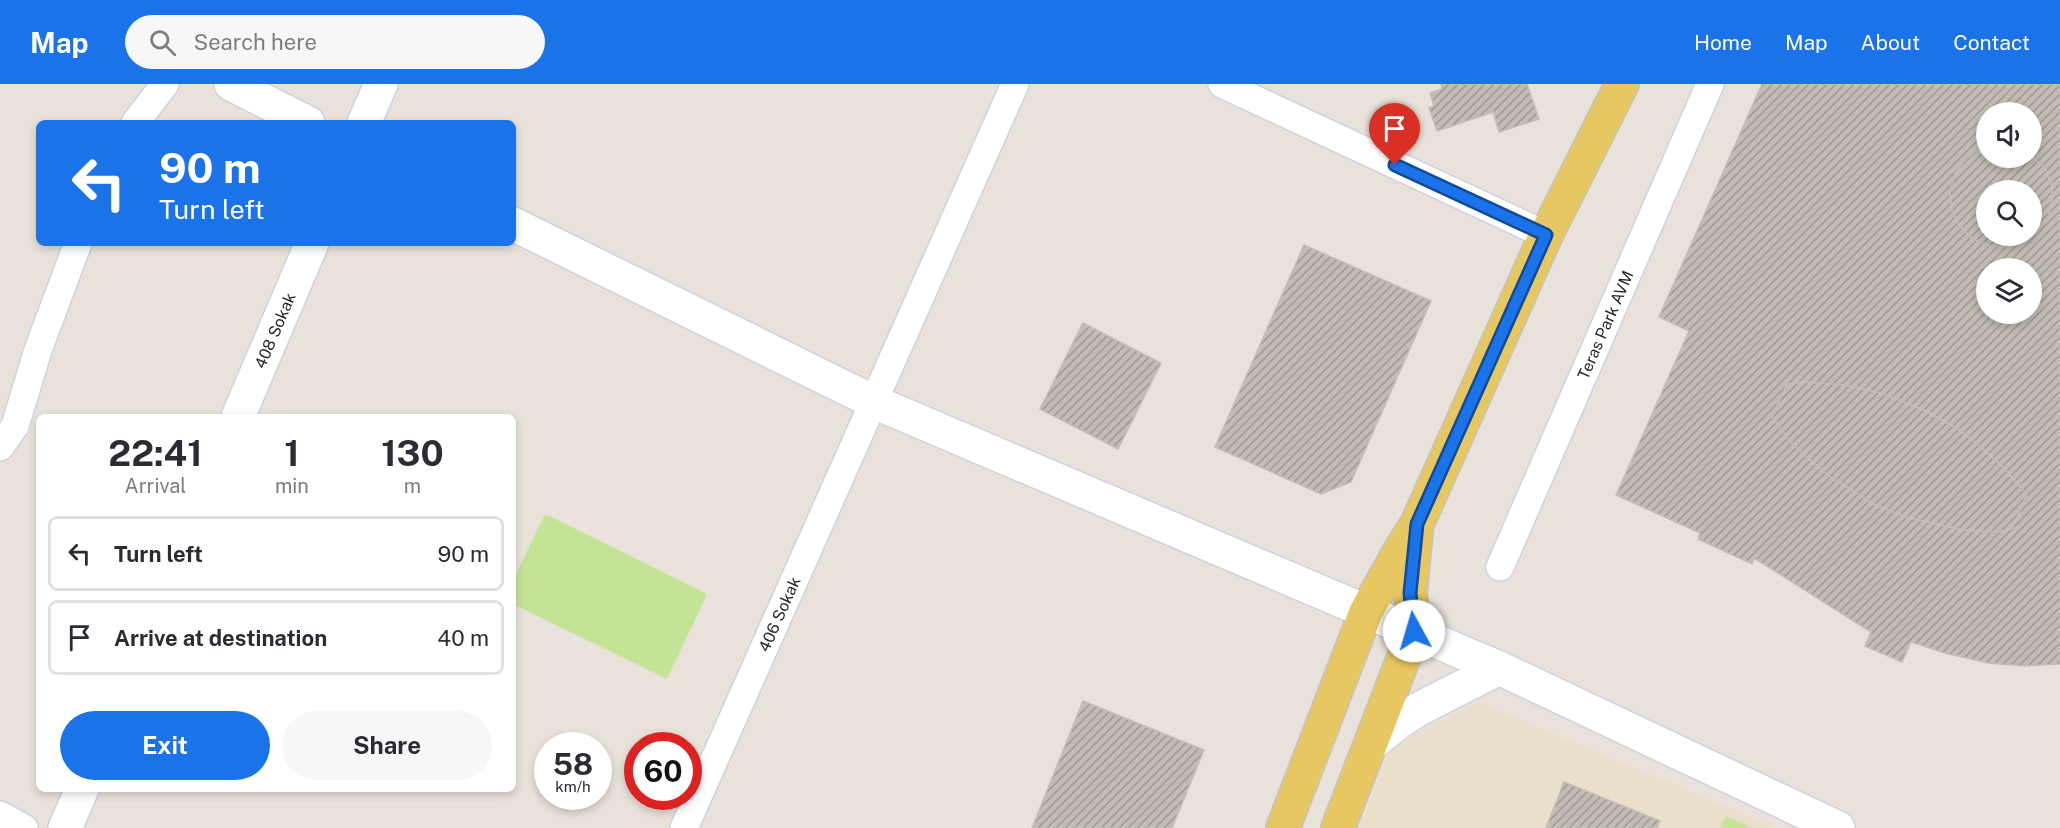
<!DOCTYPE html>
<style>
:root{--surface:#fff;--page:#f7f7f7;--text:#2b2b33;--muted:#7c7c81;--line:#e1e1e2;--accent:#1a73e8}
body{margin:0;font-family:"Public Sans",sans-serif;background:var(--page);color:var(--text);height:100vh;display:flex;flex-direction:column;font-size:22px;white-space:nowrap}
*{box-sizing:border-box;margin:0}
p{font-size:20px;color:var(--muted)}
.icon{flex:none;width:33px;height:33px;fill:none;stroke:currentColor;stroke-width:2;stroke-linecap:round;stroke-linejoin:round}
.map{position:relative;flex:1;overflow:hidden}
.details{position:absolute;left:36px;top:330px;width:480px;height:378px;display:flex;flex-direction:column;background:var(--surface);border-radius:9px;box-shadow:0 3px 9px #0003}
.details>*{flex:none}
.guide{position:absolute;left:36px;top:36px;width:480px;height:126px;border-radius:9px;box-shadow:0 3px 9px #0003;background:#1a73e8;color:#fff;overflow:hidden}
.tools{position:absolute;left:1976px;top:18px;display:grid;gap:12px}
.tools a{display:grid;place-items:center;width:66px;height:66px;border-radius:50%;background:var(--surface);box-shadow:0 3px 9px #0003;font-size:30px}
.speed{position:absolute;left:534px;top:648px;display:flex;gap:12px;font-size:30px;font-weight:700;text-align:center}
.speed>*{display:grid;place-content:center;width:78px;height:78px;border-radius:50%;background:var(--surface);box-shadow:0 3px 9px #0003;line-height:1}
.speed small{font-size:15px;font-weight:400}
.speed .limit{border:9px solid #d22;background:#fff;color:#111}
.pin{position:absolute;display:grid;place-items:center;width:51px;height:51px;color:#fff;margin:-62px -26px;border-radius:50% 50% 50% 0;rotate:-45deg;box-shadow:0 0 6px #0007}
.pin .icon{rotate:45deg}
.me{position:absolute;width:66px;margin:-33px;rotate:354deg;stroke-linejoin:round;filter:drop-shadow(0 0 4px #0008)}
.turn{display:flex;align-items:center;gap:21px;height:126px;padding:0 24px;font-size:27px}
.turn .icon{width:78px;height:78px;stroke-width:2.5}
.turn b{display:block;font-size:42px;line-height:51px}
.eta{display:flex;justify-content:space-evenly;align-items:center;height:102px;text-align:center}
.eta b{font-size:36px;font-weight:700;line-height:42px}
.action{display:flex;gap:12px;margin-top:auto;padding:12px 24px}
.action a{flex:1;height:69px;border-radius:36px;background:var(--accent);color:#fff;font-size:24px;font-weight:700;line-height:69px;text-align:center}
.action a+a{background:var(--page);color:var(--text)}
ul{padding:0;list-style:none}
li{display:flex;align-items:center;gap:18px;height:75px;margin:0 12px 9px;padding:0 12px;border:3px solid var(--line);border-radius:9px}
li div{flex:1}
li b{display:block;font-size:22px}
li em{font-style:normal}
header{display:flex;align-items:center;gap:36px;box-sizing:border-box;height:84px;padding:0 30px;background:var(--accent);color:#fff}
header strong{font-size:28px}
nav{display:flex;gap:33px;margin-inline-start:auto;font-size:21px}
.search{width:420px;height:54px;background:var(--page);display:flex;align-items:center;gap:15px;box-sizing:border-box;padding:0 21px;border-radius:33px;color:var(--muted);font-size:22px}
.map>svg:first-child{display:block}
.education{fill:#eadfca}
.pitch{fill:#c3e495}
.building{fill:url(#building-hatch);stroke:#c4beb4;stroke-width:1.5;fill-rule:evenodd}
.lines{fill:none;stroke-linecap:round;stroke-linejoin:round}
.minor-casing{stroke:#cfd2e0;stroke-width:30}
.tertiary-casing{stroke:#cfd2e0;stroke-width:36}
.primary-casing{stroke:#c3c3c3;stroke-width:36}
.minor{stroke:#fff;stroke-width:27}
.tertiary{stroke:#fff;stroke-width:33}
.primary{stroke:#e7c761;stroke-width:33}
.route-casing{stroke:#114b97;stroke-width:15}
.route{stroke:#1a73e8;stroke-width:10}
.labels{text-anchor:middle;stroke-width:4.5;stroke-linejoin:round;paint-order:stroke}
.street-label{font-size:16px;fill:#272727;stroke:#fff}
</style>
<header>
<strong>Map</strong>
<div class="search"><svg class="icon" aria-label="search" viewBox="0 0 24 24"><circle cx="10" cy="10" r="6"/><path d="M15 15l6 6"/></svg>Search here</div>
<nav><a>Home</a><a>Map</a><a>About</a><a>Contact</a></nav>
</header>
<div class="map">
<svg width="2060" height="744" viewBox="0 0 2060 744">
<defs>
<pattern id="building-hatch" width="6" height="6" patternUnits="userSpaceOnUse" patternTransform="scale(1.5)"><rect width="6" height="6" fill="#c2bcb5"/><path d="M-1 1l2-2M0 6l6-6M5 7l2-2" fill="none" stroke="#9e9993"/></pattern>
</defs>
<rect width="100%" height="100%" fill="#e9e2da"/>
<!-- education -->
<path class="education" d="M1479,618L1776,744H1359L1392,662Z"/>
<!-- pitch -->
<g class="pitch">
<path d="M545,430L707,510L667,595L513,520V496Z"/>
<path d="M1726,732L1751,744H1720Z"/>
</g>
<!-- building -->
<g class="building">
<path d="M1441,0H1527L1539,35L1499,48L1493,28L1437,47L1429,24L1434,22L1430,9L1442,5Z"/>
<path d="M1762,0H2060V580L2024,582L1988,579L1945,569L1911,558L1902,578L1865,562L1871,548L1754,474L1752,480L1698,455L1700,449L1616,411L1689,247L1659,233ZM1986,28H2031V74H1986ZM1986,106H2031V152H1986ZM1986,184H2031V230H1986Z"/>
<path d="M1986,63V74H2031V71L2046,86L2052,102V118L2048,133L2038,148L2024,158L2007,163L1989,162L1973,155L1960,142L1952,127L1950,109L1954,91L1963,78L1975,67ZM1986,106H2031V152H1986Z"/>
<path d="M1304,161L1431,217L1351,398L1321,410L1215,363Z"/>
<path d="M1083,239L1161,279L1118,365L1040,325Z"/>
<path d="M1804,298L1845,301L1881,309L1924,326L1958,345L1979,361L2004,384L2027,410L2012,445L1996,448L1963,446L1906,433L1875,421L1829,392L1793,361L1772,333L1787,300Z"/>
<path d="M1083,617L1204,666L1172,744H1032Z"/>
<path d="M1564,698L1660,737L1657,744H1546Z"/>
</g>
<g class="lines">
<!-- minor casing -->
<g class="minor-casing">
<g id="minor">
<path d="M1222,0L1546,151"/>
<path d="M135,39L165,0"/>
<path d="M0,363L15,342L38,266L78,159"/>
<path id="s1" d="M1500,483L1710,0"/>
<path d="M0,731L24,744"/>
<path id="s2" d="M684,744L1015,0"/>
</g>
</g>
<!-- tertiary casing -->
<g class="tertiary-casing">
<g id="tertiary">
<path d="M231,0L308,39"/>
<path d="M364,39L381,0"/>
<path d="M513,140L874,318L1499,584L1838,744"/>
<path id="s3" d="M238,333L312,159"/>
<path d="M1370,661L1399,638L1419,625L1499,584"/>
<path d="M65,744L82,705"/>
</g>
</g>
<!-- primary casing -->
<g class="primary-casing">
<g id="primary">
<path d="M1283,744L1366,528L1401,465L1417,440L1546,151L1622,0"/>
<path d="M1338,744L1414,547L1410,509L1416,448"/>
</g>
</g>
<!-- minor -->
<use href="#minor" class="minor"/>
<!-- tertiary -->
<use href="#tertiary" class="tertiary"/>
<!-- primary -->
<use href="#primary" class="primary"/>
</g>
<g class="lines">
<!-- route casing -->
<g class="route-casing">
<path id="route" d="M1395,81L1546,151L1417,440L1410,509L1414,547"/>
</g>
<!-- route -->
<use href="#route" class="route"/>
</g>
<g class="labels">
<!-- street labels -->
<g class="street-label">
<text dy="6" stroke="none"><textPath href="#s1" startOffset="264">Teras Park AVM</textPath></text>
<text dy="6" stroke="none"><textPath href="#s3" startOffset="94">408 Sokak</textPath></text>
<text dy="6" stroke="none"><textPath href="#s2" startOffset="234">406 Sokak</textPath></text>
</g>
</g>
</svg>
<div class="tools">
<a><svg class="icon" aria-label="sound" viewBox="0 0 24 24"><path d="M4 9h4l5-4v14l-5-4H4zM17 9q2 3 0 6"/></svg></a>
<a><svg class="icon" aria-label="search" viewBox="0 0 24 24"><circle cx="10" cy="10" r="6"/><path d="M15 15l6 6"/></svg></a>
<a><svg class="icon" aria-label="layers" viewBox="0 0 24 24"><path d="M12 4l9 5-9 5-9-5zM3 14l9 5 9-5"/></svg></a>
</div>
<div class="speed"><div>58<small>km/h</small></div><div class="limit">60</div></div>
<div class="pin" style="left:1395px;top:81px;background:#d93025"><svg class="icon" aria-label="arrive" viewBox="0 0 24 24"><path d="M6 21V4h12l-3 4 3 4H6"/></svg></div>
<svg class="me" style="left:1414px;top:547px" viewBox="-20 -20 40 40"><circle r="19" fill="#fff"/><path d="M0-13L10 11 0 6-10 11z" fill="#1a73e8"/></svg>
<div class="guide">
<div class="turn"><svg class="icon" aria-label="left" viewBox="0 0 24 24"><path d="M17 20v-9H6M10 6l-5 5 5 5"/></svg><div><b>90 m</b>Turn left</div></div>
</div>
<section class="details">
<div class="eta">
<div><b>22:41</b><p>Arrival</p></div>
<div><b>1</b><p>min</p></div>
<div><b>130</b><p>m</p></div>
</div>
<ul>
<li><svg class="icon" aria-label="left" viewBox="0 0 24 24"><path d="M17 20v-9H6M10 6l-5 5 5 5"/></svg><div><b>Turn left</b></div><em>90 m</em></li>
<li><svg class="icon" aria-label="arrive" viewBox="0 0 24 24"><path d="M6 21V4h12l-3 4 3 4H6"/></svg><div><b>Arrive at destination</b></div><em>40 m</em></li>
</ul>
<div class="action"><a>Exit</a><a>Share</a></div>
</section>
</div>
